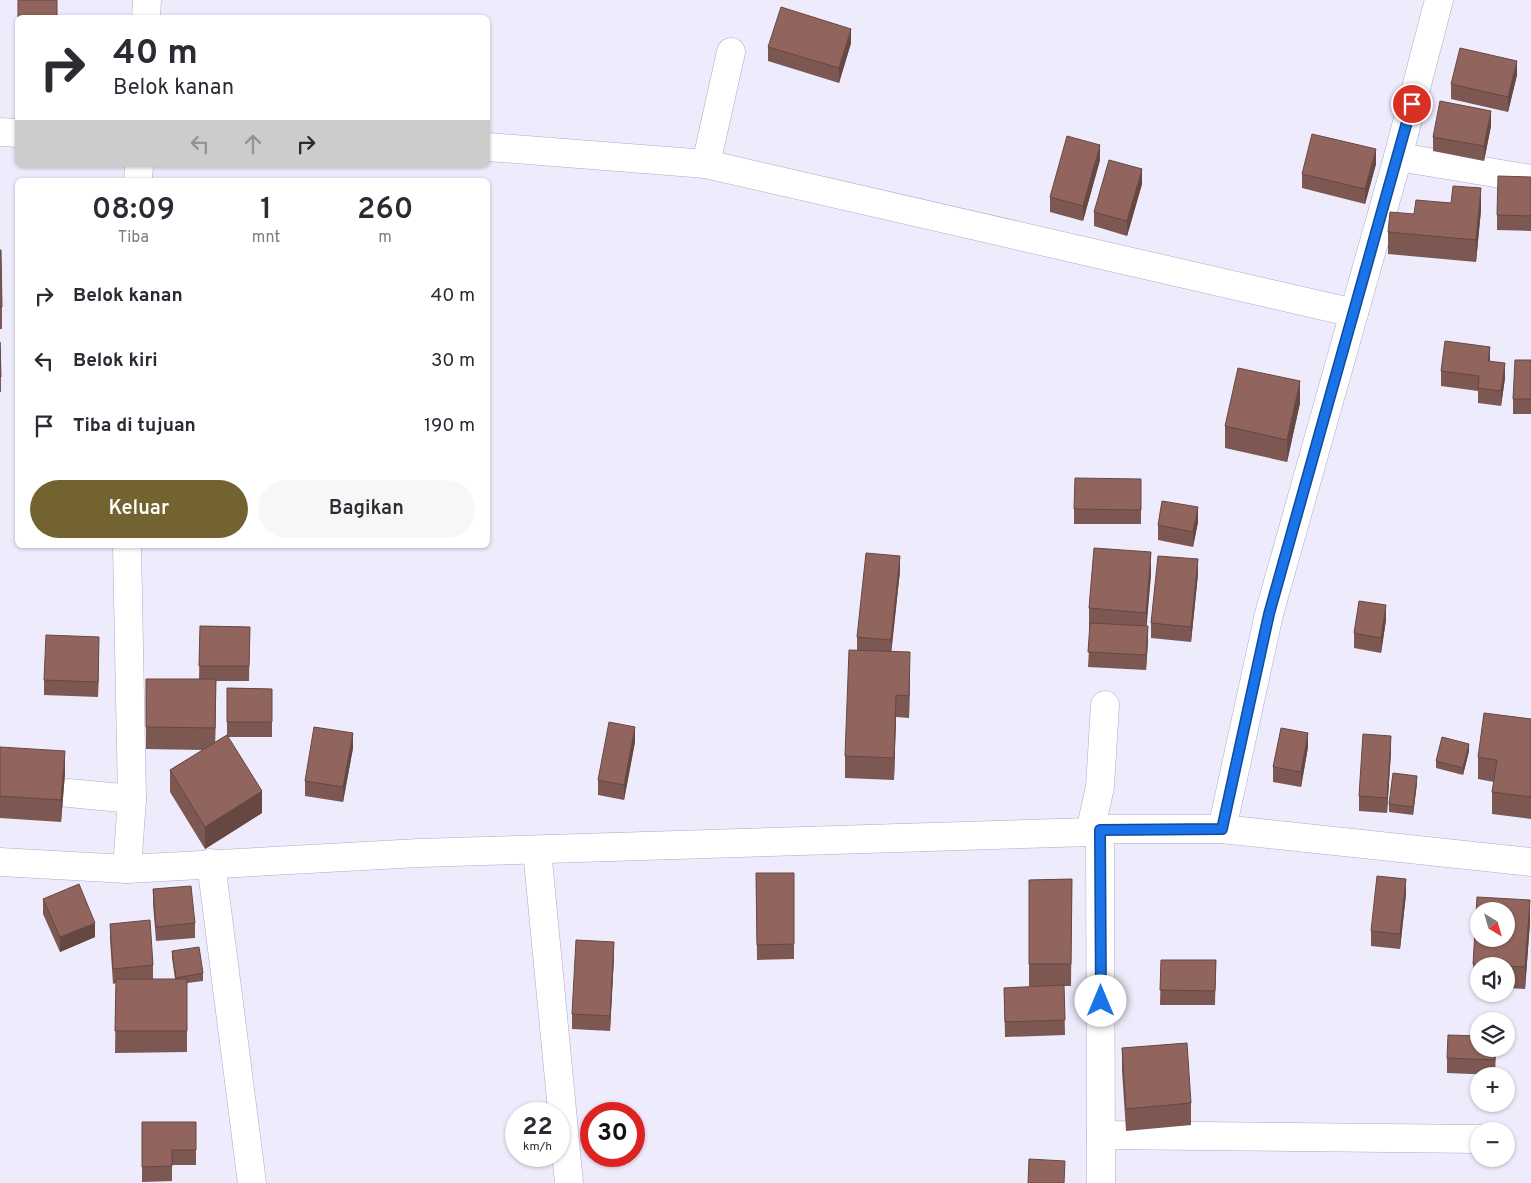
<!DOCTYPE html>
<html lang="id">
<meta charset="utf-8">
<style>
:root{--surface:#fff;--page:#f7f7f7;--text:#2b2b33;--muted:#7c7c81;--accent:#736331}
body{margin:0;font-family:Overpass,sans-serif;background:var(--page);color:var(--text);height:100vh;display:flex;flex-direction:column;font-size:19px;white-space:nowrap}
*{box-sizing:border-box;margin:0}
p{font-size:16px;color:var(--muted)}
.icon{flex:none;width:28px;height:28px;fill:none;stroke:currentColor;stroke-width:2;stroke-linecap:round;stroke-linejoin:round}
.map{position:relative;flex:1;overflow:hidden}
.drawer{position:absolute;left:15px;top:178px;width:475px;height:370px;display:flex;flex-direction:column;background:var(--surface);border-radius:8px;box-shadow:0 1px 4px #0004}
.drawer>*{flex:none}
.banner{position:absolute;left:15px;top:15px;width:475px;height:152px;border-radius:8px;box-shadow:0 1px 4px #0004;background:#fff;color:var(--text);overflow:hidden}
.needle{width:32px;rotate:143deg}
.buttons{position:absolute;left:1470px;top:902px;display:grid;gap:10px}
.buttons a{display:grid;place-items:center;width:45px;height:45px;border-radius:50%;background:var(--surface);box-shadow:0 1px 4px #0004;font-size:25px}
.speed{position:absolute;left:505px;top:1102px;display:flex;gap:10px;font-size:25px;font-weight:700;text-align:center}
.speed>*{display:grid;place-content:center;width:65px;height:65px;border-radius:50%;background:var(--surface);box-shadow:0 1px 4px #0004;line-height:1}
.speed small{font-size:12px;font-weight:400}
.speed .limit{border:8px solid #d22;background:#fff;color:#111}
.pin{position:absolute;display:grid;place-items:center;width:42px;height:42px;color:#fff;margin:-21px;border:2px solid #fff;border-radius:50%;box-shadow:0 1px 5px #0007}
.me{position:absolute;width:55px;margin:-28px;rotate:0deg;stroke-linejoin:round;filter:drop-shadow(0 0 4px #0008)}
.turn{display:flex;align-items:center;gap:18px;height:105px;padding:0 15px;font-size:22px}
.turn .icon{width:65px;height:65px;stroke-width:2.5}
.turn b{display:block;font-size:35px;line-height:42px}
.lanes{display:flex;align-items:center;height:48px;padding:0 15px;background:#0003;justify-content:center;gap:25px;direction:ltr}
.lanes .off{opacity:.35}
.eta{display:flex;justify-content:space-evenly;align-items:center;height:85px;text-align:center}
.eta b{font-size:30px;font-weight:600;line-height:35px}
.primary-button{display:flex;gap:10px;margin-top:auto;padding:10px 15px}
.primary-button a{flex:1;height:58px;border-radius:30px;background:var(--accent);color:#fff;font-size:20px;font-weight:600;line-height:58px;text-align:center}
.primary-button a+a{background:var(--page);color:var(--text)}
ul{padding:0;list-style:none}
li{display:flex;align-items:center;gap:15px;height:65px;padding:0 15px}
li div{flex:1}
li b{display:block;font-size:19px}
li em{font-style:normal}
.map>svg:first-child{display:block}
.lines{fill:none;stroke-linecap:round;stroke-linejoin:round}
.minor-casing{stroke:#aeaac4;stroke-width:29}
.minor{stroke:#fff;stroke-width:28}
.wall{fill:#7d5751}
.shaded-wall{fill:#664742}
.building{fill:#91655e;stroke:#664742;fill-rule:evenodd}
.route-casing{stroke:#114b97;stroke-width:12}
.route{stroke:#1a73e8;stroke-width:9}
</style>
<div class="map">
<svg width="1531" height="1183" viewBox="0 0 1531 1183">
<rect width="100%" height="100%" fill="#eeecfc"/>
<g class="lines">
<!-- minor casing -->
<g class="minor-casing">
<g id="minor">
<path d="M146,18L147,0"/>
<path d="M0,132L18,133"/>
<path d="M488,147L706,164L1354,313"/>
<path d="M1398,157L1531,179"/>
<path d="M706,164L731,52"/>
<path d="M138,180L139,165"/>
<path d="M69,793L132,799"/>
<path d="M1100,829L1101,1183"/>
<path d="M1222,829L1269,614L1398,157L1439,0"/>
<path d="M1090,832L1100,787L1105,705"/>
<path d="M537,850L569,1183"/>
<path d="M0,862L127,869L419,853L1090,832L1100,829H1222L1531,862"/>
<path d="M211,863L252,1183"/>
<path d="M127,869L132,799L127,545"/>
<path d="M1101,1135L1479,1139"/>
</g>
</g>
<!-- minor -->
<use href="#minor" class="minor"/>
</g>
<!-- wall -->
<g class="wall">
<path d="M851,43L839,83L768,61V47Z"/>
<path d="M1517,75L1508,112L1451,99V84Z"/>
<path d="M1491,126L1484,161L1433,151V137Z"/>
<path d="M1100,160L1083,221L1050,212V197Z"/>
<path d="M1376,164L1365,204L1302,188V174Z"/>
<path d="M1531,177V231L1497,230V215Z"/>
<path d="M1142,184L1127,236L1094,226V212Z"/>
<path d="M1481,210L1476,262L1388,254V232L1414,214Z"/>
<path d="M0,250L2,307V329H0Z"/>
<path d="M0,342L1,377V392H0Z"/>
<path d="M1531,360V414H1513V399Z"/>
<path d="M1490,361L1505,378L1501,406L1478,403V391L1441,386V371Z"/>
<path d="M1300,403L1287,462L1225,448V426Z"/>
<path d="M1141,479V524H1074V509Z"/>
<path d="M1198,522L1193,547L1158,540V525Z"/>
<path d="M900,571L891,651L910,674L909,718L896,717L894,780L845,778V756L857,650V637Z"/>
<path d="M1151,574L1146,626L1148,641L1146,670L1088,667L1090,630H1089V608Z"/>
<path d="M1198,574L1191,642L1151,638V623Z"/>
<path d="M1386,620L1381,653L1354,648V633Z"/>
<path d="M200,626L250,627L249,681H216L215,742L227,735V688L272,689V737H228L262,813L205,849L170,792V770L203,750L146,749V727L199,679Z"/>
<path d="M99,652L98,697L44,695V680Z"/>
<path d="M1531,719V819L1492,814V792L1494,782L1478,779V757Z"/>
<path d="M635,742L624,800L598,795V780Z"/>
<path d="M0,747L65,773L61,822L0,818Z"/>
<path d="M1308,747L1301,787L1273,782V767Z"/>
<path d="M353,748L343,802L305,796V781Z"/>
<path d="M1391,751L1387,813L1359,811V796Z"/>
<path d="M1469,751L1463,775L1436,768V761Z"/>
<path d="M1417,783L1413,815L1389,812V804Z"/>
<path d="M756,873H794V959L757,960Z"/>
<path d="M1072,879L1071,986H1064L1065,1035L1005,1037L1004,988L1043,986H1029V880Z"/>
<path d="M153,889L195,923V938L156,941L153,904Z"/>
<path d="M1406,894L1400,949L1371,946V931Z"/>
<path d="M43,899L95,937L60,952L43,914Z"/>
<path d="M1530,922L1525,989L1506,988V966H1479V986H1473V964Z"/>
<path d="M110,924L153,965V979H175L172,958V951L203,973V981L187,983V1052L115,1053L116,983L113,984L110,939Z"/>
<path d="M614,957L610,1031L572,1029V1014Z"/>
<path d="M1161,960H1216L1215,1005H1160Z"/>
<path d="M1122,1048L1191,1103V1125L1126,1131L1122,1070Z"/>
<path d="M1496,1049L1495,1075L1447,1073V1058Z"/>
<path d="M142,1122H196V1165H172V1181L142,1182Z"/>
</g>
<!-- shaded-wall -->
<g class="shaded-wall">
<path d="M851,29V43L839,83V68Z"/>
<path d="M1517,61V75L1508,112V97Z"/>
<path d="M1491,111V126L1484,161V146Z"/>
<path d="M1100,145V160L1083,221V206Z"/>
<path d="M1376,149V164L1365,204V189Z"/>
<path d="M1142,169V184L1127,236V221Z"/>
<path d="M1481,188V210L1476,262V240Z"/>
<path d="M1490,347V362L1488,361Z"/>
<path d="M1505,363V378L1501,406V391Z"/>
<path d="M1300,381V403L1287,462V440Z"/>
<path d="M1198,507V522L1193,547V532Z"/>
<path d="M1151,552V574L1146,634V613Z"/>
<path d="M900,556V571L891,655V640Z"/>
<path d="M1198,559V574L1191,642V627Z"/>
<path d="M1386,605V620L1381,653V638Z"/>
<path d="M1148,626V641L1146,670V655Z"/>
<path d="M99,637V652L98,697V682Z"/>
<path d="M910,652V674L909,718V696Z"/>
<path d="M216,679V701L215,750V728Z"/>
<path d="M896,695V717L894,780V758Z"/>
<path d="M635,727V742L624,800V785Z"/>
<path d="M353,733V748L343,802V787Z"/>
<path d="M1308,733V747L1301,787V772Z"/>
<path d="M1391,736V751L1387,813V798Z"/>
<path d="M1469,744V751L1463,775V768Z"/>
<path d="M65,751V773L61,822V800Z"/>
<path d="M1417,776V783L1413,815V807Z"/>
<path d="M262,791V813L205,849V827Z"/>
<path d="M1406,879V894L1400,949V934Z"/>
<path d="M1530,900V922L1525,989V967Z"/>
<path d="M95,923V937L60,952V937Z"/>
<path d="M614,942V957L610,1031V1016Z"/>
</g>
<!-- building -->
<g class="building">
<rect x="18" y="0" width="39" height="18"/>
<path d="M781,7L851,29L839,68L768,47Z"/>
<path d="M1460,48L1517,61L1508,97L1451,84Z"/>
<path d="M1440,101L1491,111L1484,146L1433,137Z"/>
<path d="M1312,134L1376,149L1365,189L1302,174Z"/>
<path d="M1067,136L1100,145L1083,206L1050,197Z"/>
<path d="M1109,160L1142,169L1127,221L1094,212Z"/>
<path d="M1498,176L1531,177V216L1497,215Z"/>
<path d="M1453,186L1481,188L1476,240L1388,232L1390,212L1414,214L1416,200L1451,203Z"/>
<path d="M0,250H1L2,307H0Z"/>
<path d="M1445,341L1490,347L1488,361L1505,363L1501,391L1478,388L1479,376L1441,371Z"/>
<path d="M0,342L1,377H0Z"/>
<path d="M1515,360H1531V399H1513Z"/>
<path d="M1238,368L1300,381L1287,440L1225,426Z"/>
<path d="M1075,478L1141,479V510L1074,509Z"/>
<path d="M1162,501L1198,507L1193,532L1158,525Z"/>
<path d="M1094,548L1151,552L1146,613L1089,608Z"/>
<path d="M866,553L900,556L891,640L857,637Z"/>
<path d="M1158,556L1198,559L1191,627L1151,623Z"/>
<path d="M1359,601L1386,605L1381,638L1354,633Z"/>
<path d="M1090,623L1148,626L1146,655L1088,652Z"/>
<path d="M200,626L250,627L249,666H199Z"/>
<path d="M46,635L99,637L98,682L44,680Z"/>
<path d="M849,650L910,652L909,696L896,695L894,758L845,756Z"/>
<path d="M146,679H216L215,728L146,727Z"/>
<path d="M227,688L272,689V722H227Z"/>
<path d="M1484,713L1531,719V797L1492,792L1497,760L1478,757Z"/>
<path d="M609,722L635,727L624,785L598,780Z"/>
<path d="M314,727L353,733L343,787L305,781Z"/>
<path d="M1281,728L1308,733L1301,772L1273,767Z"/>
<path d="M1363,734L1391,736L1387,798L1359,796Z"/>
<path d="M227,735L262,791L205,827L170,770Z"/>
<path d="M1442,737L1469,744L1463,768L1436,761Z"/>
<path d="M0,747L65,751L61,800L0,796Z"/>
<path d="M1393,773L1417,776L1413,807L1389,804Z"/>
<path d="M756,873H794V944L757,945Z"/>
<path d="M1377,876L1406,879L1400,934L1371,931Z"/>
<path d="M1072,879L1071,964H1029V880Z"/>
<path d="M79,884L95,923L60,937L43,899Z"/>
<path d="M191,886L195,923L156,927L153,889Z"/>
<path d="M1477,897L1530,900L1525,967L1473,964ZM1479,911H1506V939H1479Z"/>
<path d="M150,920L153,965L113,969L110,924Z"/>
<path d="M576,940L614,942L610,1016L572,1014Z"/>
<path d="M199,947L203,973L176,978L172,951Z"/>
<path d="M1161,960H1216L1215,991L1160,990Z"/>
<path d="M116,979H187V1031H115Z"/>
<path d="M1064,985L1065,1020L1005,1022L1004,988Z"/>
<path d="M1448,1035L1479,1036V1049H1495V1060L1447,1058Z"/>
<path d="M1187,1043L1191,1103L1126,1109L1122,1048Z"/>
<path d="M142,1122H196V1150H172V1166L142,1167Z"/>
<path d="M1029,1159L1065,1161L1064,1183H1028Z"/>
</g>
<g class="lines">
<!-- route casing -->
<g class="route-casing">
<path id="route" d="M1101,1001L1100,830L1222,829L1269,614L1412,104"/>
</g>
<!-- route -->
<use href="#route" class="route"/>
</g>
</svg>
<div class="buttons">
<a><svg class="needle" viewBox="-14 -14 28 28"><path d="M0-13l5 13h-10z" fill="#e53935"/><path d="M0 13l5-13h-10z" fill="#7c7c81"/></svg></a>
<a><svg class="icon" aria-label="sound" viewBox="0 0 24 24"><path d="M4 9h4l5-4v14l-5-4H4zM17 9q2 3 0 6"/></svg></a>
<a><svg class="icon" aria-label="layers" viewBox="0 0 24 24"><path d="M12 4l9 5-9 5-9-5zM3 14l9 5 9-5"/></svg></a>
<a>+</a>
<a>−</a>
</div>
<div class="speed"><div>22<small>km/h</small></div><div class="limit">30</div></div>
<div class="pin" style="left:1412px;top:104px;background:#d93025"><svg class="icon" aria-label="arrive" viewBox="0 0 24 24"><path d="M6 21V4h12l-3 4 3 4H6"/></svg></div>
<svg class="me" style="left:1101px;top:1001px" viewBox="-20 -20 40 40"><circle r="19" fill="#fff"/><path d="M0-13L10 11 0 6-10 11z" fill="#1a73e8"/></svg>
<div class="banner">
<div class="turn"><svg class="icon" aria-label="right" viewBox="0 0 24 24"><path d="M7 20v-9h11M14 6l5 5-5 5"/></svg><div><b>40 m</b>Belok kanan</div></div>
<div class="lanes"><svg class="icon off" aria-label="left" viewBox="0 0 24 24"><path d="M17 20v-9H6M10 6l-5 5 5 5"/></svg><svg class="icon off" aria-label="ahead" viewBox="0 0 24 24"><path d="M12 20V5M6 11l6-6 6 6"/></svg><svg class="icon" aria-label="right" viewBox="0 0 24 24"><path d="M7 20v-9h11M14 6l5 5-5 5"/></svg></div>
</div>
<section class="drawer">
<div class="eta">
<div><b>08:09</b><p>Tiba</p></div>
<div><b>1</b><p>mnt</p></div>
<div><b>260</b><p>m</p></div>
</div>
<ul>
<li><svg class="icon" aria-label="right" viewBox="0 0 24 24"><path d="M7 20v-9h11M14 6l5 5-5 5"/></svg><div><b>Belok kanan</b></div><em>40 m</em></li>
<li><svg class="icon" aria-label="left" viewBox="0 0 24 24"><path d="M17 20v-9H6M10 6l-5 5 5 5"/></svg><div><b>Belok kiri</b></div><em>30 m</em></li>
<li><svg class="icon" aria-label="arrive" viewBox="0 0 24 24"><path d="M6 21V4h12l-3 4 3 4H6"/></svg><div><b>Tiba di tujuan</b></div><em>190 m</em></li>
</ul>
<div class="primary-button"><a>Keluar</a><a>Bagikan</a></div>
</section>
</div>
